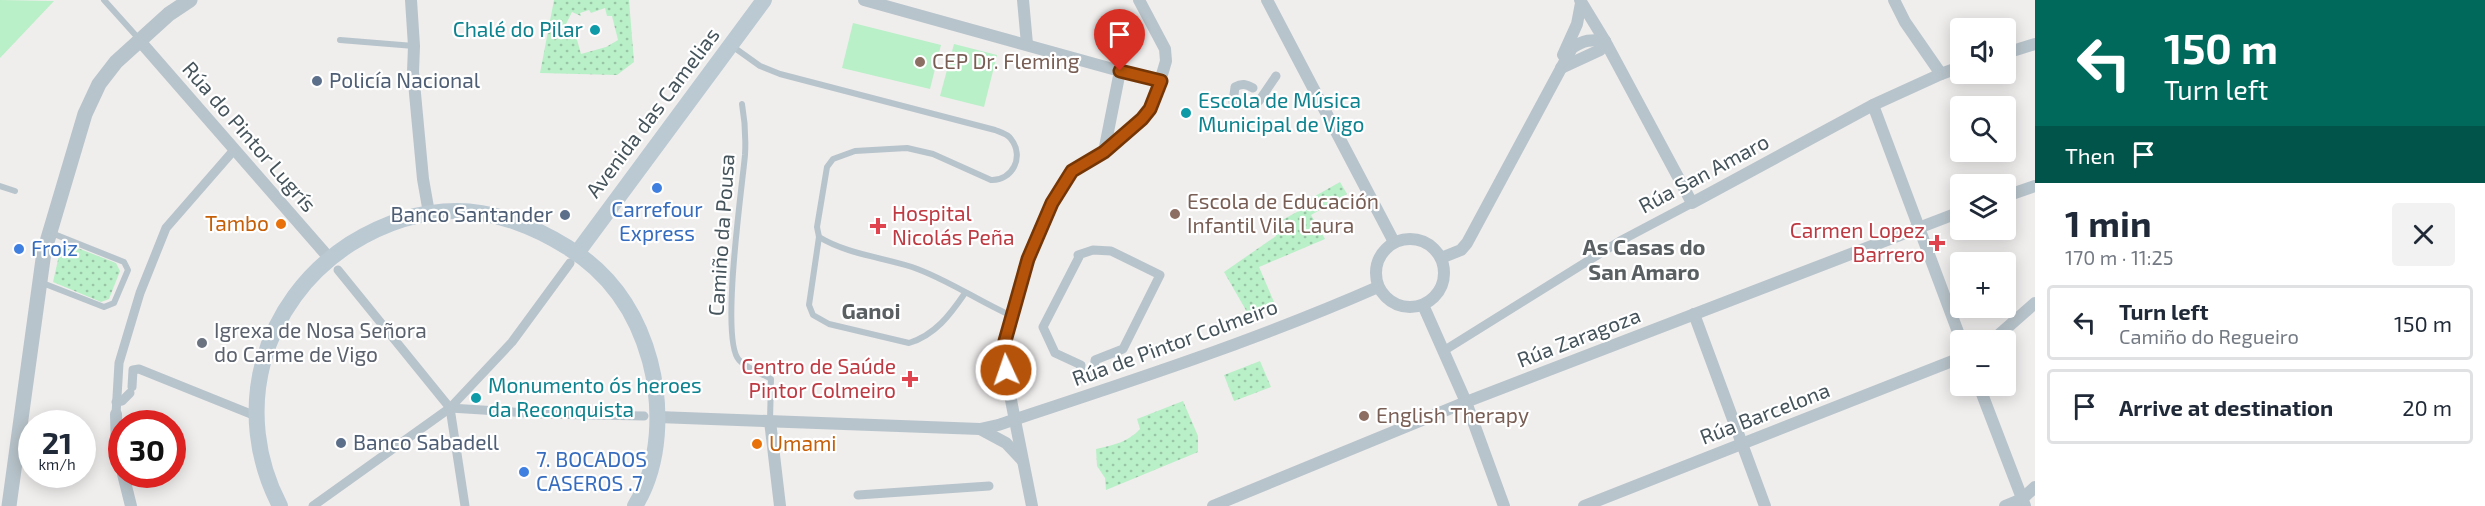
<!DOCTYPE html>
<meta charset="utf-8">
<style>
:root{--surface:#fff;--page:#f2f2f3;--text:#1f2937;--muted:#747a83;--line:#e0e1e3}
body{margin:0;font-family:"Exo 2",sans-serif;background:var(--page);color:var(--text);height:100vh;display:flex;flex-direction:column;font-size:22px;white-space:nowrap}
*{box-sizing:border-box;margin:0}
p{font-size:20px;color:var(--muted)}
.icon{flex:none;width:33px;height:33px;fill:none;stroke:currentColor;stroke-width:2;stroke-linecap:round;stroke-linejoin:round}
.map{position:relative;flex:1;overflow:hidden}
.side{display:flex;flex-direction:column;background:var(--surface);width:450px}
.side>*{flex:none}
.hud{background:#00695c;color:#fff;overflow:hidden}
.controls{position:absolute;left:1950px;top:18px;display:grid;gap:12px}
.controls a{display:grid;place-items:center;width:66px;height:66px;border-radius:6px;background:var(--surface);box-shadow:0 3px 15px #0003;font-size:30px}
.speed{position:absolute;left:18px;top:410px;display:flex;gap:12px;font-size:30px;font-weight:700;text-align:center}
.speed>*{display:grid;place-content:center;width:78px;height:78px;border-radius:50%;background:var(--surface);box-shadow:0 3px 15px #0003;line-height:1}
.speed small{font-size:15px;font-weight:400}
.speed .limit{border:9px solid #d22;background:#fff;color:#111}
.pin{position:absolute;display:grid;place-items:center;width:51px;height:51px;color:#fff;margin:-62px -26px;border-radius:50% 50% 50% 0;rotate:-45deg;box-shadow:0 0 6px #0007}
.pin .icon{rotate:45deg}
.me{position:absolute;width:66px;margin:-33px;rotate:357deg;stroke-linejoin:round;filter:drop-shadow(0 0 4px #0008)}
.turn{display:flex;align-items:center;gap:21px;height:126px;padding:0 30px;font-size:27px}
.turn .icon{width:78px;height:78px;stroke-width:2.5}
.turn b{display:block;font-size:42px;line-height:51px}
.then{display:flex;align-items:center;height:57px;padding:0 30px;background:#0003;gap:12px;font-size:22px}
.round{display:grid;place-items:center;flex:none;width:63px;height:63px;border-radius:6px;background:var(--page)}
.overview{display:flex;align-items:center;justify-content:space-between;height:102px;padding:0 30px}
h1{font-size:36px;font-weight:700;line-height:45px}
ul{padding:0;list-style:none}
li{display:flex;align-items:center;gap:18px;height:75px;margin:0 12px 9px;padding:0 18px;border:3px solid var(--line);border-radius:6px}
li div{flex:1}
li b{display:block;font-size:22px}
li em{font-style:normal}
main{display:flex;flex:1;min-height:0}
.map>svg:first-child{display:block}
.grass{fill:#b9f0c7}
.park{fill:url(#park-dots);fill-rule:evenodd}
.lines{fill:none;stroke-linecap:round;stroke-linejoin:round}
.service{stroke:#b8c4cb;stroke-width:6}
.pedestrian{stroke:#b8c4cb;stroke-width:9}
.minor{stroke:#b8c4cb;stroke-width:12}
.tertiary{stroke:#b8c4cb;stroke-width:15}
.secondary{stroke:#bac9d2;stroke-width:16}
.route-casing{stroke:#753606;stroke-width:15}
.route{stroke:#b45309;stroke-width:10}
.culture-dot{fill:#0f9aa8;stroke:#fff;stroke-width:2}
.education-dot{fill:#8d6e63;stroke:#fff;stroke-width:2}
.service-dot{fill:#5c6f8a;stroke:#fff;stroke-width:2}
.shop-dot{fill:#3f7fe0;stroke:#fff;stroke-width:2}
.food-dot{fill:#e8710a;stroke:#fff;stroke-width:2}
.health-dot{fill:#e0444e;stroke:#fff;stroke-width:2}
.worship-dot{fill:#6b7280;stroke:#fff;stroke-width:2}
.labels{text-anchor:middle;stroke-width:4.5;stroke-linejoin:round;paint-order:stroke}
.culture-label{font-size:21px;fill:#0d838f;stroke:#fff;text-anchor:start}
.education-label{font-size:21px;fill:#785e54;stroke:#fff;text-anchor:start}
.service-label{font-size:21px;fill:#4e5e75;stroke:#fff;text-anchor:start}
.street-label{font-size:21px;fill:#45535b;stroke:#fff}
.shop-label{font-size:21px;fill:#366cbe;stroke:#fff;text-anchor:start}
.health-label{font-size:21px;fill:#be3a42;stroke:#fff;text-anchor:end}
.food-label{font-size:21px;fill:#c56008;stroke:#fff;text-anchor:end}
.worship-label{font-size:21px;fill:#5b616d;stroke:#fff;text-anchor:start}
.neighbourhood-label{font-size:22px;font-weight:bold;fill:#5a5f62;stroke:#fff}
</style>
<main>
<div class="map">
<svg width="2035" height="506" viewBox="0 0 2035 506">
<defs>
<pattern id="park-dots" width="8" height="8" patternUnits="userSpaceOnUse" patternTransform="scale(1.5)"><rect width="8" height="8" fill="#b9f0c7"/><path d="M2 2h.1M6 6h.1" fill="none" stroke="#98c5a5" stroke-width="1.8" stroke-linecap="round"/></pattern>
</defs>
<rect width="100%" height="100%" fill="#f0eded"/>
<!-- grass -->
<g class="grass">
<path d="M0,0L54,1L0,58Z"/>
<path d="M853,23L941,45L930,89L842,68Z"/>
<path d="M954,44L997,55L984,107L940,96Z"/>
</g>
<!-- park -->
<g class="park">
<path d="M554,0H629L634,62L617,75L540,73ZM605,8L607,16H612L618,40L606,47L581,54L574,29L566,24L572,12L581,16L580,13L589,10L591,13Z"/>
<path d="M1340,182L1347,194L1311,215L1325,239L1259,267L1274,302L1247,312L1224,272L1276,236L1271,226L1310,205L1308,200Z"/>
<path d="M62,242L116,263L120,271L109,299L101,302L53,282Z"/>
<path d="M1260,361L1271,387L1234,401L1224,375Z"/>
<path d="M1183,401L1198,436V452L1106,490L1105,478L1097,466L1096,449C1114,445 1128,442 1140,429L1137,419Z"/>
</g>
<g class="lines">
<!-- service -->
<g class="service">
<path d="M104,0L139,39"/>
<path d="M340,40L414,46"/>
<path d="M732,46L760,66L780,74L995,130C1000,132 1008,134 1011,139C1025,157 1012,181 991,180L933,154L907,148L855,151L833,159L827,167L817,227L819,237C847,254 881,257 912,267C947,279 978,301 1012,316"/>
<path d="M742,104C745,121 746,137 745,155C742,188 720,340 739,360C746,368 761,373 771,379L770,421"/>
<path d="M0,186L15,191"/>
<path d="M819,237L809,305L813,315L829,324L909,343C935,335 950,315 965,293"/>
<path d="M40,282L104,307L114,303L128,270L124,262L49,232"/>
</g>
<!-- pedestrian -->
<g class="pedestrian">
<path d="M1259,101L1276,76"/>
<path d="M1233,102L1235,87C1242,83 1246,84 1253,88"/>
<path d="M1093,250L1111,251L1160,275L1123,349L1095,360L1094,372L1079,378L1081,365L1055,353L1043,327L1079,257L1078,255Z"/>
<path d="M338,270L450,408"/>
<path d="M1445,350L1620,241L1692,203"/>
<path d="M132,387L133,370L139,369L256,416"/>
<path d="M116,402L122,401L130,393"/>
<path d="M450,408L544,414L644,416"/>
<path d="M450,408L465,506"/>
<path d="M116,414L119,363L140,293L166,228L234,150"/>
<path d="M858,495L989,486"/>
<path d="M313,506L450,408L512,342L570,263"/>
</g>
<!-- minor -->
<g class="minor">
<path d="M411,0L414,46L413,72L423,179L429,213"/>
<path d="M864,0L1120,71"/>
<path d="M1023,0L1027,44"/>
<path d="M1267,0L1394,242"/>
<path d="M1580,0L1605,41L1692,203L1873,105L1941,74L1960,67"/>
<path d="M1894,0L1905,22L1941,74"/>
<path d="M139,40L330,259"/>
<path d="M2006,53L2035,44"/>
<path d="M1563,55L1577,24L1581,3"/>
<path d="M1561,68L1600,50L1605,41"/>
<path d="M1873,105L1961,340"/>
<path d="M1104,152L1120,71L1161,81"/>
<path d="M2006,196L2035,186"/>
<circle cx="1410" cy="273" r="34"/>
<path d="M1441,258L1461,250L1467,243L1572,48C1583,40 1592,39 1605,41"/>
<path d="M1423,305L1466,402L1504,506"/>
<path d="M1694,314L1765,506"/>
<path d="M1993,340L2035,303"/>
<path d="M1979,386L2025,506"/>
<path d="M116,414L117,450L122,469"/>
<path d="M658,417L980,429L998,425C1126,383 1255,341 1378,287"/>
<path d="M770,421L780,506"/>
<path d="M980,429L1006,443L1022,460"/>
<path d="M123,474L131,506"/>
<path d="M1032,506L1009,390L1005,341L1028,259L1039,230L1064,182L1072,171L1089,162L1129,132L1150,109L1156,95L1166,61L1165,49L1139,0"/>
<path d="M1213,506L1466,402L1960,212"/>
<path d="M1584,506L1960,358"/>
<path d="M2005,506L2022,499L2035,487"/>
</g>
<!-- tertiary -->
<path class="tertiary" d="M9,506L44,252L85,114L99,84L116,62L169,14L190,0"/>
<!-- secondary -->
<g class="secondary">
<path d="M577,253L764,0"/>
<path d="M280,506C231,412 261,302 350,244C382,224 419,211 457,211C495,211 535,227 567,247C610,273 637,313 650,361C662,407 661,464 635,506"/>
</g>
</g>
<g class="lines">
<!-- route casing -->
<g class="route-casing">
<path id="route" d="M1006,370L1005,341L1028,259L1052,203L1072,171L1104,152L1142,119L1150,109L1161,81L1120,71"/>
</g>
<!-- route -->
<use href="#route" class="route"/>
</g>
<!-- markers -->
<g class="culture-dot">
<circle cx="595" cy="30" r="6"/>
<circle cx="1186" cy="113" r="6"/>
<circle cx="476" cy="398" r="6"/>
</g>
<g class="education-dot">
<circle cx="920" cy="62" r="6"/>
<circle cx="1175" cy="214" r="6"/>
<circle cx="1364" cy="416" r="6"/>
</g>
<g class="service-dot">
<circle cx="317" cy="81" r="6"/>
<circle cx="565" cy="215" r="6"/>
<circle cx="341" cy="443" r="6"/>
</g>
<g class="shop-dot">
<circle cx="657" cy="188" r="6"/>
<circle cx="19" cy="249" r="6"/>
<circle cx="524" cy="472" r="6"/>
</g>
<g class="food-dot">
<circle cx="281" cy="224" r="6"/>
<circle cx="757" cy="444" r="6"/>
</g>
<g class="health-dot">
<path d="M875 217h6v6h6v6h-6v6h-6v-6h-6v-6h6z"/>
<path d="M1934 234h6v6h6v6h-6v6h-6v-6h-6v-6h6z"/>
<path d="M907 370h6v6h6v6h-6v6h-6v-6h-6v-6h6z"/>
</g>
<circle class="worship-dot" cx="202" cy="343" r="6"/>
<g class="labels">
<!-- culture labels -->
<g class="culture-label">
<text x="583" y="37" text-anchor="end">Chalé do Pilar</text>
<text x="1198" y="108">Escola de Música<tspan x="1198" dy="24">Municipal de Vigo</tspan></text>
<text x="488" y="393">Monumento ós heroes<tspan x="488" dy="24">da Reconquista</tspan></text>
</g>
<!-- education labels -->
<g class="education-label">
<text x="932" y="69">CEP Dr. Fleming</text>
<text x="1187" y="209">Escola de Educación<tspan x="1187" dy="24">Infantil Vila Laura</tspan></text>
<text x="1376" y="423">English Therapy</text>
</g>
<!-- service labels -->
<g class="service-label">
<text x="329" y="88">Policía Nacional</text>
<text x="553" y="222" text-anchor="end">Banco Santander</text>
<text x="353" y="450">Banco Sabadell</text>
</g>
<!-- street labels -->
<g class="street-label">
<text transform="translate(653 113) rotate(-53)" y="7">Avenida das Camelias</text>
<text transform="translate(249 137) rotate(49)" y="7">Rúa do Pintor Lugrís</text>
<text transform="translate(1704 174) rotate(-28)" y="7">Rúa San Amaro</text>
<text transform="translate(722 235) rotate(-86)" y="7">Camiño da Pousa</text>
<text transform="translate(1579 338) rotate(-21)" y="7">Rúa Zaragoza</text>
<text transform="translate(1175 343) rotate(-20)" y="7">Rúa de Pintor Colmeiro</text>
<text transform="translate(1765 414) rotate(-21)" y="7">Rúa Barcelona</text>
</g>
<!-- shop labels -->
<g class="shop-label">
<text x="657" y="217" text-anchor="middle">Carrefour<tspan x="657" dy="24">Express</tspan></text>
<text x="31" y="256">Froiz</text>
<text x="536" y="467">7. BOCADOS<tspan x="536" dy="24">CASEROS .7</tspan></text>
</g>
<!-- health labels -->
<g class="health-label">
<text x="892" y="221" text-anchor="start">Hospital<tspan x="892" dy="24">Nicolás Peña</tspan></text>
<text x="1925" y="238">Carmen Lopez<tspan x="1925" dy="24">Barrero</tspan></text>
<text x="896" y="374">Centro de Saúde<tspan x="896" dy="24">Pintor Colmeiro</tspan></text>
</g>
<!-- food labels -->
<g class="food-label">
<text x="269" y="231">Tambo</text>
<text x="769" y="451" text-anchor="start">Umami</text>
</g>
<!-- worship labels -->
<g class="worship-label">
<text x="214" y="338">Igrexa de Nosa Señora<tspan x="214" dy="24">do Carme de Vigo</tspan></text>
</g>
<!-- neighbourhood labels -->
<g class="neighbourhood-label">
<text x="1644" y="255">As Casas do<tspan x="1644" dy="25">San Amaro</tspan></text>
<text x="871" y="319">Ganoi</text>
</g>
</g>
</svg>
<div class="controls">
<a><svg class="icon" aria-label="sound" viewBox="0 0 24 24"><path d="M4 9h4l5-4v14l-5-4H4zM17 9q2 3 0 6"/></svg></a>
<a><svg class="icon" aria-label="search" viewBox="0 0 24 24"><circle cx="10" cy="10" r="6"/><path d="M15 15l6 6"/></svg></a>
<a><svg class="icon" aria-label="layers" viewBox="0 0 24 24"><path d="M12 4l9 5-9 5-9-5zM3 14l9 5 9-5"/></svg></a>
<a>+</a>
<a>−</a>
</div>
<div class="speed"><div>21<small>km/h</small></div><div class="limit">30</div></div>
<div class="pin" style="left:1120px;top:71px;background:#d93025"><svg class="icon" aria-label="arrive" viewBox="0 0 24 24"><path d="M6 21V4h12l-3 4 3 4H6"/></svg></div>
<svg class="me" style="left:1006px;top:370px" viewBox="-20 -20 40 40"><circle r="17" fill="#b45309" stroke="#fff" stroke-width="3"/><path d="M0-11L8 9 0 5-8 9z" fill="#fff"/></svg>
</div>
<section class="side">
<div class="hud">
<div class="turn"><svg class="icon" aria-label="left" viewBox="0 0 24 24"><path d="M17 20v-9H6M10 6l-5 5 5 5"/></svg><div><b>150 m</b>Turn left</div></div>
<div class="then">Then<svg class="icon" aria-label="arrive" viewBox="0 0 24 24"><path d="M6 21V4h12l-3 4 3 4H6"/></svg></div>
</div>
<div class="overview"><div><h1>1 min</h1><p>170 m · 11:25</p></div><a class="round"><svg class="icon" aria-label="close" viewBox="0 0 24 24"><path d="M6 6l12 12M18 6L6 18"/></svg></a></div>
<ul>
<li><svg class="icon" aria-label="left" viewBox="0 0 24 24"><path d="M17 20v-9H6M10 6l-5 5 5 5"/></svg><div><b>Turn left</b><p>Camiño do Regueiro</p></div><em>150 m</em></li>
<li><svg class="icon" aria-label="arrive" viewBox="0 0 24 24"><path d="M6 21V4h12l-3 4 3 4H6"/></svg><div><b>Arrive at destination</b></div><em>20 m</em></li>
</ul>
</section>
</main>
